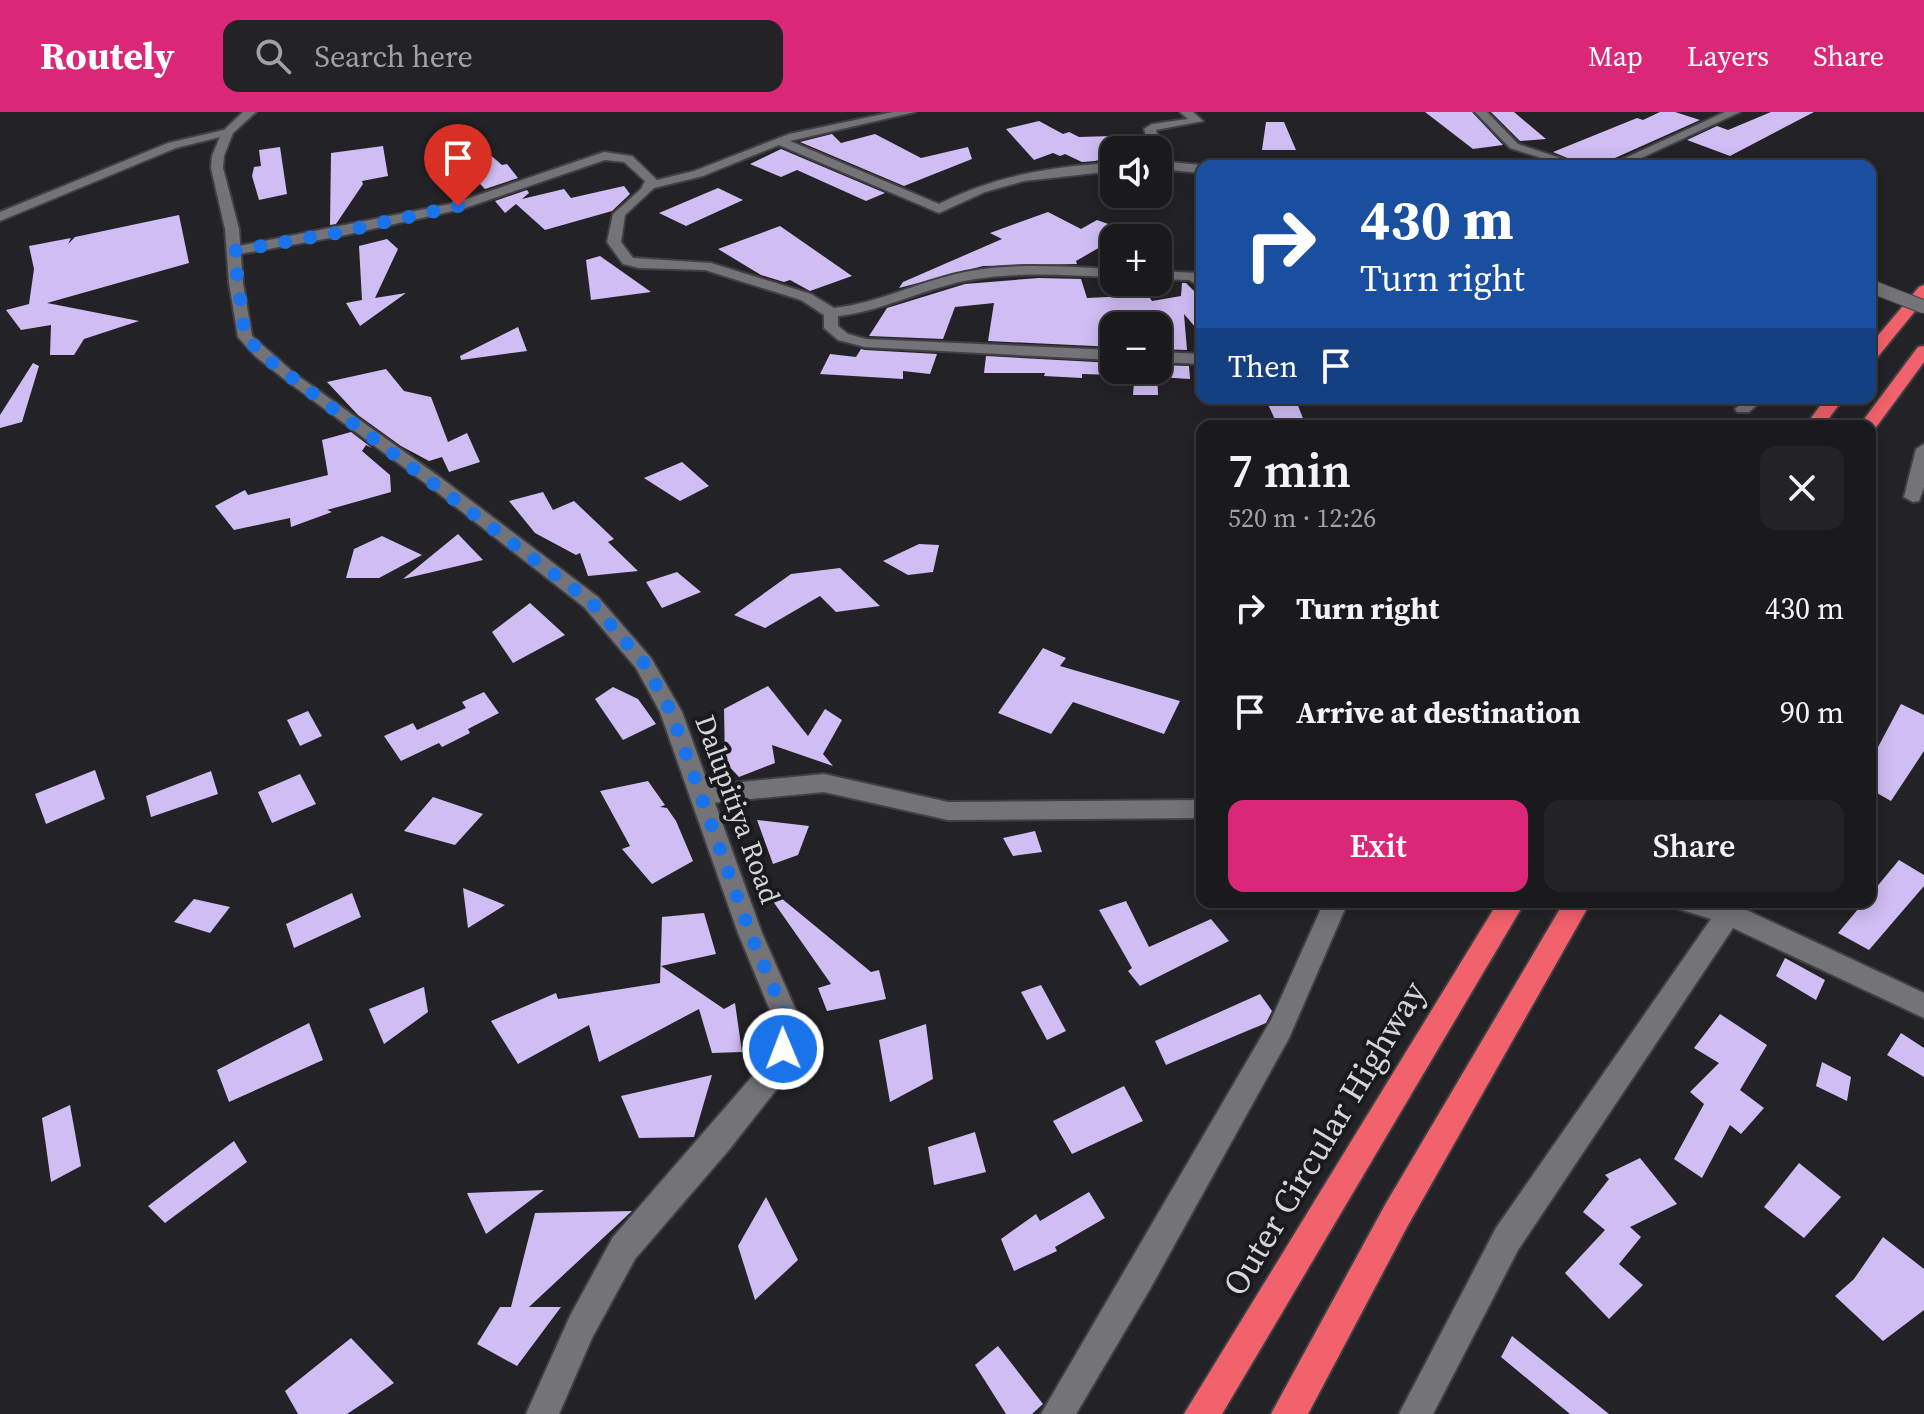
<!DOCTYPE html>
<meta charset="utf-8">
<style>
:root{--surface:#1a1a1d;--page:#232326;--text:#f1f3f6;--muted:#9fa1a4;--line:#38383b;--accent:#db2777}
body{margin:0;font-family:"Source Serif 4",serif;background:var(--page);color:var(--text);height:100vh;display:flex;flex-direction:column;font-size:30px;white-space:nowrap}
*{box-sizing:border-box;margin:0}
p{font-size:26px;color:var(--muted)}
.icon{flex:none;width:44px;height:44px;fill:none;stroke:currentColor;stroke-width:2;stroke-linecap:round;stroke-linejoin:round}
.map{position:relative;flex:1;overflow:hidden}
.drawer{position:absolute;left:1196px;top:308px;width:680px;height:488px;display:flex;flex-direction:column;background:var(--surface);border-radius:16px;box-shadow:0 4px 20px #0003,0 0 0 2px var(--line)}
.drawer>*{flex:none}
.top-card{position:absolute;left:1196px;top:48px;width:680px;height:244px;border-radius:16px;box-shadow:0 4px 20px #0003,0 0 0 2px var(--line);background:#1a4fa0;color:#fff;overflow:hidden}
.fabs{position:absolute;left:1100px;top:24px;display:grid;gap:16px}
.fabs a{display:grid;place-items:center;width:72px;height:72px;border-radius:16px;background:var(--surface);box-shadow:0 4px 20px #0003,0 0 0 2px var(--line);font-size:40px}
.pin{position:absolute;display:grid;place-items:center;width:68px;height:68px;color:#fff;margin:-82px -34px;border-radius:50% 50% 50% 0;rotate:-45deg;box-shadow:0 0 8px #0007}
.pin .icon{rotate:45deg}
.me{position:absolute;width:88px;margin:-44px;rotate:359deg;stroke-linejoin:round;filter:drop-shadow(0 0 6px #0008)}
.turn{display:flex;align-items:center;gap:28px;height:168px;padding:0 32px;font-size:36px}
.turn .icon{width:104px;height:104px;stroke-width:2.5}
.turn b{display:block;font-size:56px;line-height:68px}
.then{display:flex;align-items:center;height:76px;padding:0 32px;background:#0003;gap:16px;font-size:30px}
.round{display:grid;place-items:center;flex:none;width:84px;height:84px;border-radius:16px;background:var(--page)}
.summary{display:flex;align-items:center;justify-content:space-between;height:136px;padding:0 32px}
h1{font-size:48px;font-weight:600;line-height:60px}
.cta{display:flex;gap:16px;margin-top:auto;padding:16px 32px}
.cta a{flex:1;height:92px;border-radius:16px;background:var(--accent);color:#fff;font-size:32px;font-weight:600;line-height:92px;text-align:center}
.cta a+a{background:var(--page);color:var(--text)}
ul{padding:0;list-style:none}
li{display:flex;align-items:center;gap:24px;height:104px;padding:0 32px}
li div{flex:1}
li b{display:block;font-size:30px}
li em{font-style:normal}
header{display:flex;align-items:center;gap:48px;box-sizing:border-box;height:112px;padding:0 40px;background:var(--accent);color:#fff}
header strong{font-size:38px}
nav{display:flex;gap:44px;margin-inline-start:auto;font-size:28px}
.search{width:560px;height:72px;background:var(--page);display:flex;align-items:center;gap:20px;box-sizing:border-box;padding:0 28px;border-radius:16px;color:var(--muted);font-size:30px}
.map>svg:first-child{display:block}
.building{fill:#d0bdf3}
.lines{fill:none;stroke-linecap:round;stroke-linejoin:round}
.minor-casing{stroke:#404044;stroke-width:4}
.tertiary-casing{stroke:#404044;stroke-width:4}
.motorway-casing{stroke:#404044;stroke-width:4}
.minor{fill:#737378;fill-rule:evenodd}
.tertiary{fill:#737378;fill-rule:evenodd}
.motorway{fill:#f2626c;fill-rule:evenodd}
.tertiary-bridge-casing{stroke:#404044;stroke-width:15;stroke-linecap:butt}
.tertiary-bridge{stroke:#737378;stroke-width:13}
.route{stroke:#1a73e8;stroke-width:14;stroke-dasharray:0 25.2}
.labels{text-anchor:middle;stroke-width:8;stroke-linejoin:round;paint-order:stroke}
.street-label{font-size:28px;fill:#d5d5d8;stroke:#191a1e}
.near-street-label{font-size:34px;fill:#d5d5d8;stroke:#191a1e}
</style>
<header>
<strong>Routely</strong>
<div class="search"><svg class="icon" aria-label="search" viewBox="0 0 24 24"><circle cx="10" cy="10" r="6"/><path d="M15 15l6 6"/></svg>Search here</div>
<nav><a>Map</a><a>Layers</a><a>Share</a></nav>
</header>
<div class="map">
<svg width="1924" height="1302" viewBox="0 0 1924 1302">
<rect width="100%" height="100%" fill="#232327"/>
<!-- building -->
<g class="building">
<path d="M1425,0H1472L1503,33L1473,37Z"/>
<path d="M1491,0H1514L1546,27L1520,29Z"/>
<path d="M1660,0H1675L1700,8L1597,54H1587L1553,40L1637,6L1643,8Z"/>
<path d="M1771,0H1814L1730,44L1687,28L1717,14L1728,18Z"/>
<path d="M1039,9L1063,22L1069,20L1079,25L1143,23L1147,36L1114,38V44L1095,49L1082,50L1065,42L1060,44L1053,41L1034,48L1006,17Z"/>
<path d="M1266,10H1284L1296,38H1262Z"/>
<path d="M832,22L841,31L875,22L921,46L968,35L972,47L904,74L800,30Z"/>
<path d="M383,34L388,64L362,69L363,72L336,112L330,113L331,41Z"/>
<path d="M280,35L287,82L259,88L252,64L254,55L261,54L259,38Z"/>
<path d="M481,35L502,53L507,52L518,66L485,77L452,43Z"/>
<path d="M781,37L885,81L866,89L797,58L781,65L750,52Z"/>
<path d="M624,74L630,82L612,99L545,118L516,92L505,101L495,89L527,78L529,81L522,87L564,77L571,86Z"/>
<path d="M718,76L743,88L686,114L659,101Z"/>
<path d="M1048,100L1081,117L1097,108L1128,119L1076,149L1077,152L983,154L899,176L903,170L1002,127L990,121Z"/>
<path d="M179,103L189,151L47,191L139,209L84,227L74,243H50L51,213L21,218L6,198L29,192L34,157L29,134L71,126L68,132L75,125Z"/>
<path d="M780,114L852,164L810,179L790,168L784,170L761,163L718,137Z"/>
<path d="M387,127L398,137L375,186L406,181L360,214L346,191L362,188L359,134Z"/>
<path d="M600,144L651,180L591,188L586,148Z"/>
<path d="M1039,166L1081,167L1087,186L1148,183L1152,189L1181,184L1182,171H1186L1202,187V223L1184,202L1187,238L1158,237V214H1114V235L988,229L994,191L955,195L943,227L869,224L887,196L965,172Z"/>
<path d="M518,215L527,239L461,248L460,244Z"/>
<path d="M861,237L865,238L937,242L930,262L903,259V267L820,262L830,242L856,245Z"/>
<path d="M986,244L1114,251V263L1082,262V266L1044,264L1045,261H984Z"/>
<path d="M33,251L39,254L22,310L0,316V303Z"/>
<path d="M1158,253L1189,254L1190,267L1158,265Z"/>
<path d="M386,257L404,279L431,285L448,330L467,321L480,350L449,360L442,345L429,349L401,334L358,303L327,270Z"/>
<path d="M1135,258H1157L1158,283H1133Z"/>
<path d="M1265,286H1295L1306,314H1278Z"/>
<path d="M351,320L372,336L366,333L362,339L390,363L391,380L327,398L332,400L291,415L290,406L234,418L215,394L245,378L248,383L328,363L322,328Z"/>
<path d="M682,350L709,374L680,389L644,366Z"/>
<path d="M543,380L553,398L574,389L614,427L608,430L638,459L588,464L580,441L576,443L535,421L509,389Z"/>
<path d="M458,422L483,448L403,467Z"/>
<path d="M382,424L422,443L379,466H346L354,437Z"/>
<path d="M919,432L939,433L933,460L908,463L883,449Z"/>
<path d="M840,456L880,494L836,500L820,484L765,516L734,503L791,462Z"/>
<path d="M677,460L701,480L662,496L646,470Z"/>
<path d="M530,491L565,523L513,551L492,520Z"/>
<path d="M1043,536L1066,546L1060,554L1180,589L1164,622L1073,590L1051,622L998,601Z"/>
<path d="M768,574L808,624L825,597L842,608L823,642L833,654L772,633L775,651L739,665L725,650L724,597Z"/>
<path d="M613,575L638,587L656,612L623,628L595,587Z"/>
<path d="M484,580L499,601L468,617L470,621L442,635L439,631L401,649L384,624L413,611L417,618L466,596L462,590Z"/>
<path d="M1901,592L1924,603V639L1891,689L1870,677V650Z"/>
<path d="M308,599L322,624L300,634L287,608Z"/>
<path d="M95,658L105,687L46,712L35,682Z"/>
<path d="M211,659L218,682L151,705L146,684Z"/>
<path d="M300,662L316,692L272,711L258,680Z"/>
<path d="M648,669L665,693L660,695L667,696L676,709L693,749L652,772L622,737L630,734L600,679Z"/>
<path d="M433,685L483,702L455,733L404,719Z"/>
<path d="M757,708L809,714L798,743L773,752Z"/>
<path d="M1035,719L1042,740L1013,744L1003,726Z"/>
<path d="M1899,748L1924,763V774L1869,838L1838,821L1864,790H1870V783Z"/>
<path d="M463,776L505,793L468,816Z"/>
<path d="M352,781L361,805L294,836L286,812Z"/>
<path d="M775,781L871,860L879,858L886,887L827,899L818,876L831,872L770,785Z"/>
<path d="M194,787L230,795L210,821L174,810Z"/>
<path d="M1126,789L1149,835L1211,807L1229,829L1140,874L1128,859L1132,856L1099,798Z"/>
<path d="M704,801L716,842L661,854L724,897L735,891L742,940L712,941L699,897L599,950L589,913L518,952L491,909L556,881L558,887L660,871L662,805Z"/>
<path d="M1785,846L1825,868L1816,888L1776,864Z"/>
<path d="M1041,873L1066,919L1047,928L1021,880Z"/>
<path d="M424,875L428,900L384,932L369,897Z"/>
<path d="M1260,882L1272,899L1266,911L1166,953L1155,929Z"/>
<path d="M1720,902L1767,933L1740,978L1764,996L1741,1022L1730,1013L1702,1066L1674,1047L1704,992L1690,980L1719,951L1694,936Z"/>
<path d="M309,911L323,948L229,990L217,958Z"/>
<path d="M926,912L933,967L890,990L879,928Z"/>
<path d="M1901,921L1924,936V965L1887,943Z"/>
<path d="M1822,950L1851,965L1847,989L1816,974Z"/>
<path d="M712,963L694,1025L639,1026L621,984Z"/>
<path d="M1124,974L1143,1009L1072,1042L1053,1009Z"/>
<path d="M70,993L81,1054L51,1070L42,1006Z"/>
<path d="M975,1020L986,1060L934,1073L928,1035Z"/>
<path d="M234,1029L247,1050L165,1111L148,1094Z"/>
<path d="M1640,1046L1677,1092L1630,1115L1641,1125L1619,1152L1643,1173L1609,1207L1565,1161L1605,1118L1583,1100L1609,1067L1605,1063Z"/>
<path d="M1799,1051L1841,1085L1804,1126L1764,1095Z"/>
<path d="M544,1078L486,1122L467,1081Z"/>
<path d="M1089,1080L1105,1106L1055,1135L1057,1139L1014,1159L1001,1127L1036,1102L1040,1109Z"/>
<path d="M766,1085L798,1148L755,1188L738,1134Z"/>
<path d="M632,1099L529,1195H561L517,1254L477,1232L500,1195H511L535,1101Z"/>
<path d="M1883,1125L1924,1157V1198L1883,1229L1835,1184L1854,1167Z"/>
<path d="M1512,1224L1609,1302H1570L1501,1245Z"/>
<path d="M351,1226L394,1271L347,1302H298L285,1279Z"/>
<path d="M998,1234L1043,1292L1032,1302H1006L975,1253Z"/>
</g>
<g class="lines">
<!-- minor casing -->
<g class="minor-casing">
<g id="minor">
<path d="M893,0H915L790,29L939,92C994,64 1052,54 1114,51V59L1024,69L985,80L939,101L779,33L703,64L654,76L625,103L621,130L633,146L711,151L811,182L834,196C879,191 920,169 965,160C1014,150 1065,155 1114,157V165C1064,163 1013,159 964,169C921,178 882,199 838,204V214L848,222L866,227L1114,238V248L865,235L838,228L824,216V203L801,188L705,158L639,156L623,152L607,130L613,102L641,77L645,69L624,50L605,48L462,97L336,125L234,143L227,139L234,135L455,91L604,40L632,44L657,68L694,59L789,22Z"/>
<path d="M1180,0H1193L1203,9L1156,18L1163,38L1158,41V38H1151L1144,17L1152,12L1188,7Z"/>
<path d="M1725,0H1740L1624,54H1608Z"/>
<path d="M228,17L232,18V22L176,36L0,109V100L168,31Z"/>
<path d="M1158,49L1202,53L1205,54L1202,61L1158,57Z"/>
<path d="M1158,159L1197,161L1202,165V175L1189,168L1158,167Z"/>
<path d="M1158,240L1202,242V252L1158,250Z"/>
<path d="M1747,286H1765L1749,300H1737L1735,297Z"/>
<path d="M1924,332V375L1919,389L1913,390L1904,385L1916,337Z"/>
<path d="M824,662L948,690L1202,688V706L948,708L824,680L701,692L693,689L690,683L693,677L701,674Z"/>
<path d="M1324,790H1348L1289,926L1150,1177L1076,1302H1041L1271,908Z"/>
<path d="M1676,790H1724L1738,794L1924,881V906L1733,816L1518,1138L1433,1302H1399L1496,1116L1711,807L1679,797Z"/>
</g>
</g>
<!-- tertiary casing -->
<g class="tertiary-casing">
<g id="tertiary">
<path d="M243,0H256L233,21L224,44L223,56L239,117L243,171L252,224L294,261L441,366L598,485L651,546L682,600L762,821L798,903L796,937L776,978L728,1039L635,1147L592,1226L559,1302H526L570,1204L613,1125L756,960L770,935L772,903L738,821L660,600L636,556L584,495L429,374L284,267L255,244L238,225L229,171L225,117L211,56L212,44L222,20Z"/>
<path d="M1475,0H1487L1518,32L1584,54H1566L1510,36Z"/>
</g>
</g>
<!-- motorway casing -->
<g class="motorway-casing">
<g id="motorway">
<path d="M1924,173V188L1876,247L1870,248V233L1919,175Z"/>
<path d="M1924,234V250L1874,318L1870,319V314H1859L1918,235Z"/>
<path d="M1826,286H1844L1823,314H1805Z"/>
<path d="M1498,790H1525L1222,1302H1184Z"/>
<path d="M1564,790H1591L1407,1115L1308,1302H1271L1385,1093Z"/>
</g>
</g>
<!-- minor -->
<use href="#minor" class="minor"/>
<!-- tertiary -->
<use href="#tertiary" class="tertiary"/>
<!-- motorway -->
<use href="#motorway" class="motorway"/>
<!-- tertiary-bridge casing -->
<g class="tertiary-bridge-casing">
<path id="tertiary-bridge" d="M1870,174L1924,195"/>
</g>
<!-- tertiary-bridge -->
<use href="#tertiary-bridge" class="tertiary-bridge"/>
</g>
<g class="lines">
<!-- route -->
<path class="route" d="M458,94L336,121L234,139L245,225L275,253L591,490L644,551L671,600L750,821L785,903L783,937"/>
</g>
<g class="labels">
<!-- street labels -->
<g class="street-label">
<text transform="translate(738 697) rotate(70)" y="10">Dalupitiya Road</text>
</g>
<!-- near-street labels -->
<g class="near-street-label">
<text transform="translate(1324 1026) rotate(-59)" y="12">Outer Circular Highway</text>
</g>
</g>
</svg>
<div class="fabs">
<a><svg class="icon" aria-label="sound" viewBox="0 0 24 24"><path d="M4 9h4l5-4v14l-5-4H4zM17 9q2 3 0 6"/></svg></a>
<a>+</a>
<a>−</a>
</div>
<div class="pin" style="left:458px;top:94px;background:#d93025"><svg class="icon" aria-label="arrive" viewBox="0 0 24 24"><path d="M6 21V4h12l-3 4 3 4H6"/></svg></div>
<svg class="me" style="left:783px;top:937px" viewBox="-20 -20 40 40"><circle r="17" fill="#1a73e8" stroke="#fff" stroke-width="3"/><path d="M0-11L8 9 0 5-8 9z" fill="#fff"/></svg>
<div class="top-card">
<div class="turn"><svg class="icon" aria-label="right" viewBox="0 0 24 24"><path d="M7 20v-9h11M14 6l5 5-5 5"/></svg><div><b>430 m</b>Turn right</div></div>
<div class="then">Then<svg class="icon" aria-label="arrive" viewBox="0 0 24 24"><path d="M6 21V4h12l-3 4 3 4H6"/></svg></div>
</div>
<section class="drawer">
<div class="summary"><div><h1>7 min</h1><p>520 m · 12:26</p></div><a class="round"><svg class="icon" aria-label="close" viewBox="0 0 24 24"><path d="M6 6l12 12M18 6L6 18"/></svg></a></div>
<ul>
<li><svg class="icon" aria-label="right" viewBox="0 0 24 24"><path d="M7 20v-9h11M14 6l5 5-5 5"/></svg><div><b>Turn right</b></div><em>430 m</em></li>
<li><svg class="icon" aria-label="arrive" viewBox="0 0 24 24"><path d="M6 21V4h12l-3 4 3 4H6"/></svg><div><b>Arrive at destination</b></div><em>90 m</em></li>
</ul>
<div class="cta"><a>Exit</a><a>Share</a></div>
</section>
</div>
